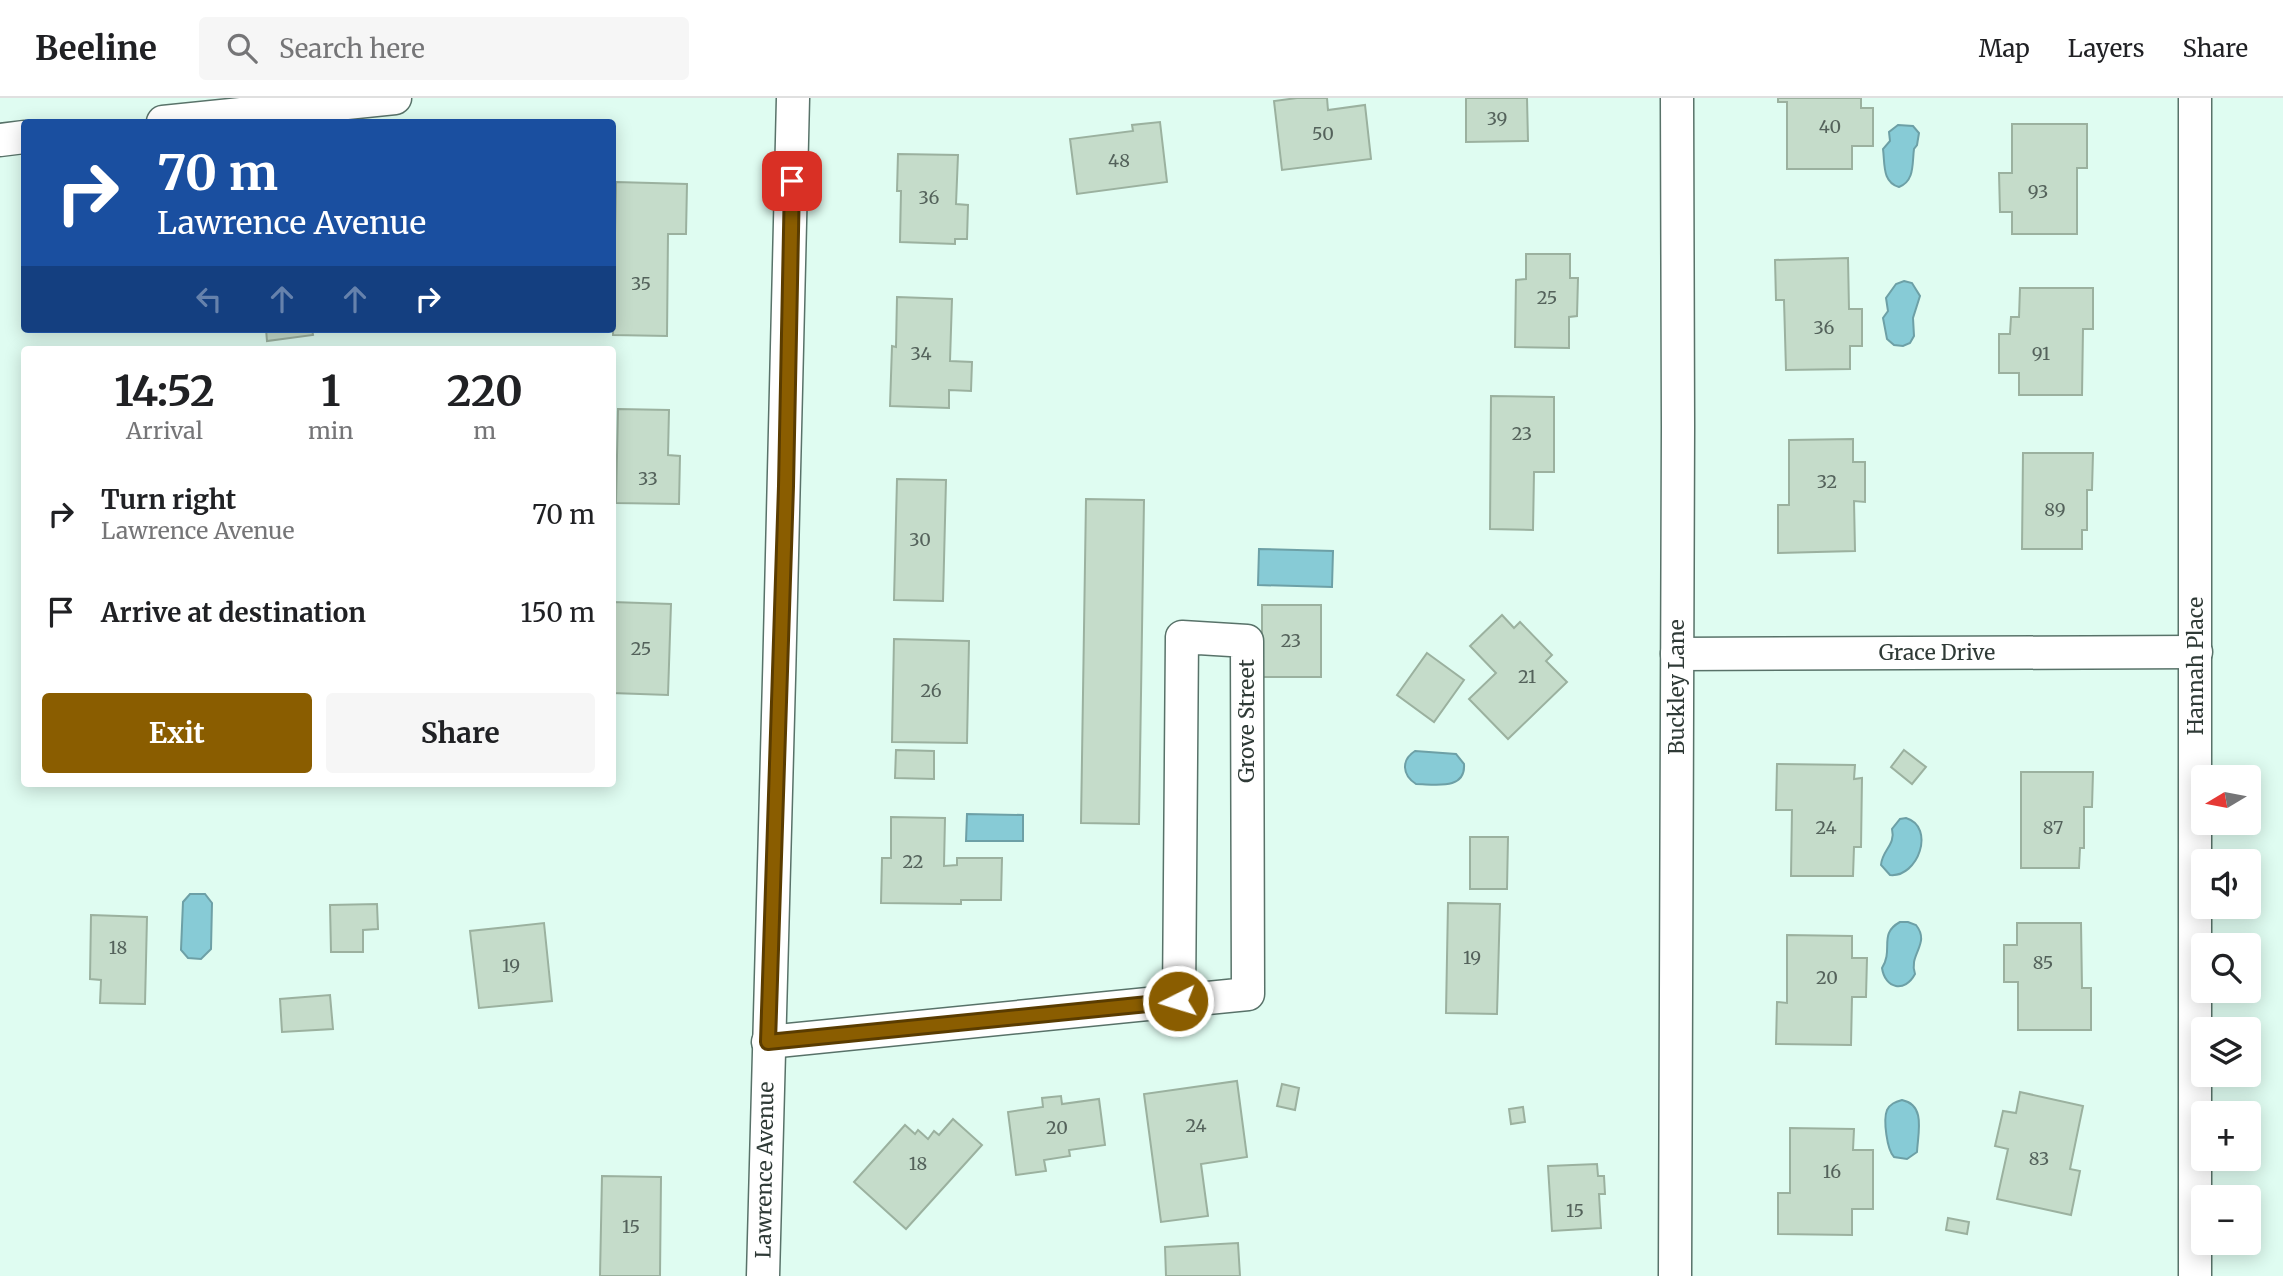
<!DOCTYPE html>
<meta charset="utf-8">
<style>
:root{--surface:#fff;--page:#f6f6f6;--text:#202124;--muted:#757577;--line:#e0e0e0;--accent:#8a5d00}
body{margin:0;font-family:Merriweather,serif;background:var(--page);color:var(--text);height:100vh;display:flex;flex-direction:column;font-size:26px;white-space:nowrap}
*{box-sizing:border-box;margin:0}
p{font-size:23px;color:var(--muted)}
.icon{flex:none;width:38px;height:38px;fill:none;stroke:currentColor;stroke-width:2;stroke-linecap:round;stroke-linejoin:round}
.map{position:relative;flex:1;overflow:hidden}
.side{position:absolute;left:21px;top:248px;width:595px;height:441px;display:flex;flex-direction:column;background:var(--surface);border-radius:7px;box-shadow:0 4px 18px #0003}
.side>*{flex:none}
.banner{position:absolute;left:21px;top:21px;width:595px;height:214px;border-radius:7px;box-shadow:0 4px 18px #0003;background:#1a4fa0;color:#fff;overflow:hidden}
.needle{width:46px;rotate:260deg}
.buttons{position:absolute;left:2191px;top:667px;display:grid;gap:14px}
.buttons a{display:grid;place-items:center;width:70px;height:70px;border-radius:7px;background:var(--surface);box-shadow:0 4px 18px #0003;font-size:35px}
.pin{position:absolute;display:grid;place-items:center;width:60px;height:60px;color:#fff;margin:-30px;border-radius:14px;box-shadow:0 4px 10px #0006}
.me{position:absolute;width:77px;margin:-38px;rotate:265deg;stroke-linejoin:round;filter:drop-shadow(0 0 5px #0008)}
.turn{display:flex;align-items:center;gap:24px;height:147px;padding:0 21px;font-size:32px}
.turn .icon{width:91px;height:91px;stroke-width:2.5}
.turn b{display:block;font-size:49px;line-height:60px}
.lanes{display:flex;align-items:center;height:66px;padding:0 21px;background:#0003;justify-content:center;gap:35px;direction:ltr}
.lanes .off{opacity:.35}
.eta{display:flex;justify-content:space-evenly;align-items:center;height:119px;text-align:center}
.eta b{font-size:42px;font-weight:700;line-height:49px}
.cta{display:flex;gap:14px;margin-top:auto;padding:14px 21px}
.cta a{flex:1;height:80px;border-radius:7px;background:var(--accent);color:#fff;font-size:28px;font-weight:700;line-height:80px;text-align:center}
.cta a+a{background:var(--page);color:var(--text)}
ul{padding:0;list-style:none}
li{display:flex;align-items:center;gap:21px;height:98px;padding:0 21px}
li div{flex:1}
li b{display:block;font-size:26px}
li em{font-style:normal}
header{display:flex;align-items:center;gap:42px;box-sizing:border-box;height:98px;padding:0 35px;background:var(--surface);border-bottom:2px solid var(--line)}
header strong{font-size:33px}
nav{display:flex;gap:38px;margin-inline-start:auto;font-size:24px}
.search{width:490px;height:63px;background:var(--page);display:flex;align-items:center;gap:18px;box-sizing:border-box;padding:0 24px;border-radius:7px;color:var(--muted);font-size:26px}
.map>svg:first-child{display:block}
.water{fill:#87cbd6;stroke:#6da0a6;stroke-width:2}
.building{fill:#c5dcca;stroke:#9bb19f;stroke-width:2}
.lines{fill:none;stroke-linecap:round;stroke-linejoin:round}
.minor-casing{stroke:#587269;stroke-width:35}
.minor{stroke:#fff;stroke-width:32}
.route-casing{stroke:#5a3c00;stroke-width:18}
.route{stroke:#8a5d00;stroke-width:12}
.labels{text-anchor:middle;stroke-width:7;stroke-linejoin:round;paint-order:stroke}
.number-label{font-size:18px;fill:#54625b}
.street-label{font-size:21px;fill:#2f3a36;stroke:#fff}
</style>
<header>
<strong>Beeline</strong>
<div class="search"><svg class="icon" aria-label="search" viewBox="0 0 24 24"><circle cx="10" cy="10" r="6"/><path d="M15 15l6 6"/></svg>Search here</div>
<nav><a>Map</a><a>Layers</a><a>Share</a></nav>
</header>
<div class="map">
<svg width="2283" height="1178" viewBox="0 0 2283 1178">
<rect width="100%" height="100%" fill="#dffcf1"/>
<!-- water -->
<g class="water">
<path d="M1898,27L1913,28L1919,35L1917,47L1914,51C1912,65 1915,83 1899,89C1882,84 1885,66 1883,51L1890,43L1889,34Z"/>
<path d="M1904,183L1912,185L1920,198L1913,220L1914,238L1910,245L1903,248L1894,247L1887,241L1883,220L1888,213L1886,200L1896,186Z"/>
<path d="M1259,451L1333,453L1332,489L1258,487Z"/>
<path d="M1415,653L1456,656L1464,666C1466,693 1434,686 1416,686C1402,677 1401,662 1415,653Z"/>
<path d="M967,716L1023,717V743H966Z"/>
<path d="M1906,720C1936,729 1918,780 1890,777L1881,767C1882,752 1896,747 1892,731L1900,721Z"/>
<path d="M190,796H205L212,805L211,851L201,861L188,860L181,852L183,804Z"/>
<path d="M1900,824H1908L1916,827C1931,846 1908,856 1915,876C1905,895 1885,891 1882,870C1894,851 1878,836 1900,824Z"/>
<path d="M1902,1002C1926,1007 1918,1034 1917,1054L1907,1061L1894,1059C1887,1052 1883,1022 1887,1012C1890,1006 1895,1004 1902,1002Z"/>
</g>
<!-- building -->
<g class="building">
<path d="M1297,0H1327L1328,12L1365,7L1371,61L1282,72L1274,3Z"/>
<path d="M1466,0H1527L1528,43L1466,44Z"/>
<path d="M1778,0H1861V10H1873V48H1852V71H1787V4H1778Z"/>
<path d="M1160,24L1167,84L1077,96L1070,41L1133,33L1132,27Z"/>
<path d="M2012,26H2087V70H2077V136H2012V114H2000L1999,75H2012Z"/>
<path d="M898,56L958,57L956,106L968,107L967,141H955V146L900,144L901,93H897Z"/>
<path d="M616,84L687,86L686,136H668L667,238L613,237Z"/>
<path d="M1526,156H1570V180H1578L1577,218L1569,219V250L1515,249L1516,182L1526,181Z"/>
<path d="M1848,160L1849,211H1862V248H1850V271L1786,272L1784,202H1776L1775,162Z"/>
<path d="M2020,190H2093V231H2083L2082,297H2019V275H1999V236H2010L2011,219H2019Z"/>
<path d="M897,199L952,201L950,263L972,264L971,293L949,292V310L890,308L892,248L896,249Z"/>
<path d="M266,231H312L313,237L267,243Z"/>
<path d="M1491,298L1554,299V374H1534L1533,432L1490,431Z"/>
<path d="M618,311L669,312L668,357L680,358L679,406L616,405Z"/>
<path d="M1853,341V364H1865V404L1854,403L1855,453L1778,455V407H1789V342Z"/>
<path d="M2023,355H2093L2092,392H2087V432H2082V451H2022Z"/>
<path d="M897,381L946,382L943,503L894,502Z"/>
<path d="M1086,401L1144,402L1139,726L1081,725Z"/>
<path d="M612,504L671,506L668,597L612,595Z"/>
<rect x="1262" y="507" width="59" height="72"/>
<path d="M1502,517L1514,530L1520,524L1552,557L1546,563L1567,584L1508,641L1469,601L1496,575L1470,548Z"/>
<path d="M894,541L969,543L967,645L892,644Z"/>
<path d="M1427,555L1464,582L1434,624L1397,597Z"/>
<path d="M896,652L934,653V681L895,680Z"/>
<path d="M1904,652L1926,669L1912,686L1891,669Z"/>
<path d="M1777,666L1855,667L1854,681L1862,680L1861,749H1854L1853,778H1791L1792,712H1776Z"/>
<path d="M2021,674H2093L2092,709H2084V750H2080L2079,770H2021Z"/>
<path d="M891,719L945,720L944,768L957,767V760H1002L1001,802H961V806L881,805L882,760H891Z"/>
<path d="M1470,739H1508L1507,791H1470Z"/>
<path d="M1448,805L1500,806L1497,916L1446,915Z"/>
<path d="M377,806L378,831L363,832V854H331L330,807Z"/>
<path d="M91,817L147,819L145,906L100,905L101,882L90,881Z"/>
<path d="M544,825L552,903L479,910L470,833Z"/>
<path d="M2017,825H2081L2082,890H2091V932H2018V884H2004V847H2017Z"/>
<path d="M1787,837L1852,838V860H1867L1866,899H1852L1851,947L1776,946L1777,904L1787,905Z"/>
<path d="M330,897L333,931L282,934L280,901Z"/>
<path d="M1237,983L1247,1059L1201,1066L1208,1118L1161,1124L1144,996Z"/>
<path d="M1282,986L1299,990L1295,1012L1277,1008Z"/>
<path d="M2020,994L2083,1008L2070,1071L2080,1073L2071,1117L1997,1101L2008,1051L1995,1048L2003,1013L2016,1015Z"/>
<path d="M1061,998L1062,1006L1099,1001L1105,1047L1069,1052L1070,1058L1044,1062L1046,1073L1016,1077L1008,1014L1043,1009L1042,1000Z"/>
<path d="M1523,1009L1525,1024L1511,1026L1509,1011Z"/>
<path d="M953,1021L982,1047L906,1131L854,1084L905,1027L915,1036L918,1032L928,1041L934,1033L939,1037Z"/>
<path d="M1790,1030L1854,1031L1853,1052H1873V1111H1852V1137L1778,1136V1095H1790Z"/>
<path d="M1597,1066L1598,1078H1604L1605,1096H1599L1601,1130L1552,1133L1548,1068Z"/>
<path d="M602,1078L661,1079L660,1178H600Z"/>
<path d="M1948,1120L1969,1124L1967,1136L1946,1132Z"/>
<path d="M1238,1145L1240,1178H1166L1165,1149Z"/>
</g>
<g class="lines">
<!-- minor casing -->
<g class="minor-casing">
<g id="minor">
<path d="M2195,0V1178"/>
<path d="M163,24L395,0"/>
<path d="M0,42L24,39"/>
<path d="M1677,556L2196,554"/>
<path d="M768,944L1248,896L1247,543L1182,539L1179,903"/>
<path d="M763,1178C772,785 786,393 793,0"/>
<path d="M1675,1178L1678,328L1677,0"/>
</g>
</g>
<!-- minor -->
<use href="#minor" class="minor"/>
</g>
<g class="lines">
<!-- route casing -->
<g class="route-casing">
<path id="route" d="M792,83L786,388L768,944L1178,903"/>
</g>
<!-- route -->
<use href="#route" class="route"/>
</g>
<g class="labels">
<!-- number labels -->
<g class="number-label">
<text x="1497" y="27">39</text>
<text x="1830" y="35">40</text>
<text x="1323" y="42">50</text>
<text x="1119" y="69">48</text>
<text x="2038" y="100">93</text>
<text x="929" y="106">36</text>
<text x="641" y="192">35</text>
<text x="1547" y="206">25</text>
<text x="1824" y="236">36</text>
<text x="921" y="262">34</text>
<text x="2041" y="262">91</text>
<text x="1522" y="342">23</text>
<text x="648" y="387">33</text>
<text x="1827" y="390">32</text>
<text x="2055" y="418">89</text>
<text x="920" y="448">30</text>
<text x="1291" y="549">23</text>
<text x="641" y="557">25</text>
<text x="1527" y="585">21</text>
<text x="931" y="599">26</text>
<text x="1826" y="736">24</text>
<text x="2053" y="736">87</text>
<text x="913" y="770">22</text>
<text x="118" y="856">18</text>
<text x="1472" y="866">19</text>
<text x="2043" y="871">85</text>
<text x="511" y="874">19</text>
<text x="1827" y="886">20</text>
<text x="1196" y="1034">24</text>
<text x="1057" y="1036">20</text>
<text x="2039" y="1067">83</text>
<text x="918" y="1072">18</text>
<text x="1832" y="1080">16</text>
<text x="1575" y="1119">15</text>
<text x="631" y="1135">15</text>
</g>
<!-- street labels -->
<g class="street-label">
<text x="1937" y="562">Grace Drive</text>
<text transform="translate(2196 568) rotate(-90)" y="7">Hannah Place</text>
<text transform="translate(1677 589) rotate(-90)" y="7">Buckley Lane</text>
<text transform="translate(1247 623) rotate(-90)" y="7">Grove Street</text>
<text transform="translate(765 1072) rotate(-89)" y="7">Lawrence Avenue</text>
</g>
</g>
</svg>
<div class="buttons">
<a><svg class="needle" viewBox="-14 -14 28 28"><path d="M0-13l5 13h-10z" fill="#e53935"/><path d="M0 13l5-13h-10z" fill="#757577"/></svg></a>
<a><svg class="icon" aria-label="sound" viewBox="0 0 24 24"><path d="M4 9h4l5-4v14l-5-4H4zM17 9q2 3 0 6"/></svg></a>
<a><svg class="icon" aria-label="search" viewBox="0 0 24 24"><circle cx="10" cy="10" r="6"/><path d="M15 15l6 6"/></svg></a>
<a><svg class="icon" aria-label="layers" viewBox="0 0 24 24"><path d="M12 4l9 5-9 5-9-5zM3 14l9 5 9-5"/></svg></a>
<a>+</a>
<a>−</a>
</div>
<div class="pin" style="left:792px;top:83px;background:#d93025"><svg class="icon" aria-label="arrive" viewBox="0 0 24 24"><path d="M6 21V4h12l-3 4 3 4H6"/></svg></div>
<svg class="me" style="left:1178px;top:903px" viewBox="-20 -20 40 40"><circle r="17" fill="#8a5d00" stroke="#fff" stroke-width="3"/><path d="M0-11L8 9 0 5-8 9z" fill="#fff"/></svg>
<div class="banner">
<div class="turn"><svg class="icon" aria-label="right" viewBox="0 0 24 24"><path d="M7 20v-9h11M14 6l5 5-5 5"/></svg><div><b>70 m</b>Lawrence Avenue</div></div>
<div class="lanes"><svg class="icon off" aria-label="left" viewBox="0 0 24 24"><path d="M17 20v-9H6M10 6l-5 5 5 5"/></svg><svg class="icon off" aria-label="ahead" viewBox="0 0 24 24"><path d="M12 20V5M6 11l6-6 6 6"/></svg><svg class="icon off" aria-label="ahead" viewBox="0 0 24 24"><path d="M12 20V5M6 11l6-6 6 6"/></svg><svg class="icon" aria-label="right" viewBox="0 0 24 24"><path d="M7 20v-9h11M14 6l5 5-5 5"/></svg></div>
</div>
<section class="side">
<div class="eta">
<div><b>14:52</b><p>Arrival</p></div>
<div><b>1</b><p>min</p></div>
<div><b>220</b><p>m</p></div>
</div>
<ul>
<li><svg class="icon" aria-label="right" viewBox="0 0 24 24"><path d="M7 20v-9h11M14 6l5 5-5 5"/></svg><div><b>Turn right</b><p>Lawrence Avenue</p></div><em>70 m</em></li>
<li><svg class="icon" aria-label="arrive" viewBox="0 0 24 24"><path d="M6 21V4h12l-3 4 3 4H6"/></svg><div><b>Arrive at destination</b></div><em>150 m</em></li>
</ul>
<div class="cta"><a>Exit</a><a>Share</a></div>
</section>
</div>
